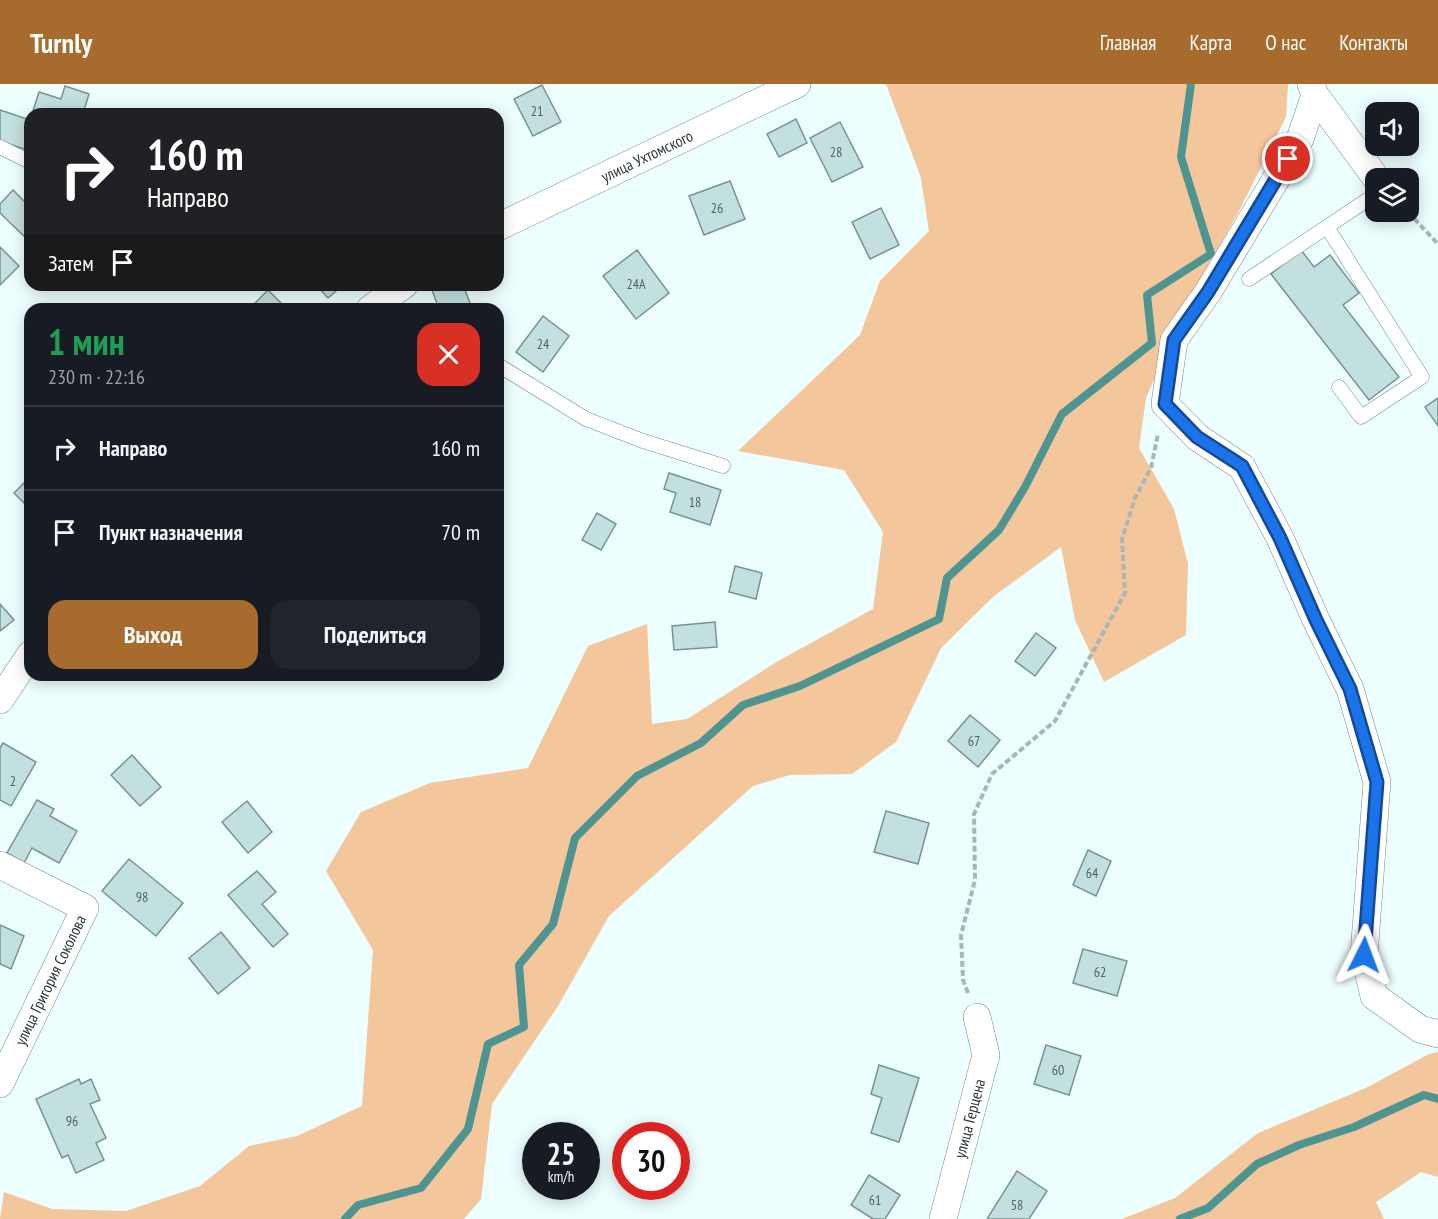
<!DOCTYPE html>
<html lang="ru">
<meta charset="utf-8">
<style>
:root{--surface:#171b24;--page:#20242c;--text:#f1f3f6;--muted:#9ea1a6;--line:#363941;--accent:#a76c2d}
body{margin:0;font-family:"PT Sans Narrow",sans-serif;background:var(--page);color:var(--text);height:100vh;display:flex;flex-direction:column;font-size:22px;white-space:nowrap}
*{box-sizing:border-box;margin:0}
p{font-size:20px;color:var(--muted)}
.icon{flex:none;width:33px;height:33px;fill:none;stroke:currentColor;stroke-width:2;stroke-linecap:round;stroke-linejoin:round}
.map{position:relative;flex:1;overflow:hidden}
.side{position:absolute;left:24px;top:219px;width:480px;height:378px;display:flex;flex-direction:column;background:var(--surface);border-radius:18px;box-shadow:0 3px 15px #0003}
.side>*{flex:none}
.banner{position:absolute;left:24px;top:24px;width:480px;height:183px;border-radius:18px;box-shadow:0 3px 15px #0003;background:#202124;color:#fff;overflow:hidden}
.tools{position:absolute;left:1365px;top:18px;display:grid;gap:12px}
.tools a{display:grid;place-items:center;width:54px;height:54px;border-radius:12px;background:var(--surface);box-shadow:0 3px 15px #0003;font-size:30px}
.speed{position:absolute;left:522px;top:1038px;display:flex;gap:12px;font-size:30px;font-weight:700;text-align:center}
.speed>*{display:grid;place-content:center;width:78px;height:78px;border-radius:50%;background:var(--surface);box-shadow:0 3px 15px #0003;line-height:1}
.speed small{font-size:15px;font-weight:400}
.speed .limit{border:9px solid #d22;background:#fff;color:#111}
.pin{position:absolute;display:grid;place-items:center;width:51px;height:51px;color:#fff;margin:-26px;border:3px solid #fff;border-radius:50%;box-shadow:0 2px 6px #0007}
.me{position:absolute;width:66px;margin:-33px;rotate:3deg;stroke-linejoin:round;filter:drop-shadow(0 0 4px #0008)}
.turn{display:flex;align-items:center;gap:21px;height:126px;padding:0 24px;font-size:27px}
.turn .icon{width:78px;height:78px;stroke-width:2.5}
.turn b{display:block;font-size:42px;line-height:51px}
.then{display:flex;align-items:center;height:57px;padding:0 24px;background:#0003;gap:12px;font-size:22px}
.round{display:grid;place-items:center;flex:none;width:63px;height:63px;border-radius:18px;background:var(--page)}
.head{display:flex;align-items:center;justify-content:space-between;height:102px;padding:0 24px}
h1{font-size:36px;font-weight:700;line-height:45px;color:#1e9e55}
.cta{display:flex;gap:12px;margin-top:auto;padding:12px 24px}
.cta a{flex:1;height:69px;border-radius:18px;background:var(--accent);color:#fff;font-size:24px;font-weight:700;line-height:69px;text-align:center}
.cta a+a{background:var(--page);color:var(--text)}
ul{padding:0;list-style:none}
li{display:flex;align-items:center;gap:18px;height:84px;padding:0 24px;border-top:2px solid var(--line)}
li div{flex:1}
li b{display:block;font-size:22px}
li em{font-style:normal}
header{display:flex;align-items:center;gap:36px;box-sizing:border-box;height:84px;padding:0 30px;background:var(--accent);color:#fff}
header strong{font-size:28px}
nav{display:flex;gap:33px;margin-inline-start:auto;font-size:21px}
.map>svg:first-child{display:block}
.green{fill:#f3c69b}
.lines{fill:none;stroke-linecap:round;stroke-linejoin:round}
.stream{stroke:#4e9592;stroke-width:8}
.building{fill:#c2e0de;stroke:#789492;stroke-width:1.5}
.service-casing{stroke:#718d8b;stroke-width:15}
.minor-casing{stroke:#718d8b;stroke-width:28}
.path{stroke:#a7b7b6;stroke-width:4;stroke-dasharray:6 3;stroke-linecap:butt}
.service{stroke:#fff;stroke-width:14}
.minor{stroke:#fff;stroke-width:27}
.route-casing{stroke:#114b97;stroke-width:15}
.route{stroke:#1a73e8;stroke-width:10}
.labels{text-anchor:middle;stroke-width:4.5;stroke-linejoin:round;paint-order:stroke}
.number-label{font-size:14px;fill:#526261}
.street-label{font-size:16px;fill:#2c3837;stroke:#fff}
</style>
<header>
<strong>Turnly</strong>
<nav><a>Главная</a><a>Карта</a><a>О нас</a><a>Контакты</a></nav>
</header>
<div class="map">
<svg width="1438" height="1135" viewBox="0 0 1438 1135">
<rect width="100%" height="100%" fill="#ecfefd"/>
<!-- green -->
<g class="green">
<path d="M886,0H1288L1286,33L1238,129L1185,223L1146,314L1139,364L1174,425L1188,480L1186,551L1104,598L1075,536L1061,463L994,512L941,564L896,658L852,690L790,691L753,702L609,832L558,922L492,1020L481,1115L464,1135H0L4,1108L52,1125L126,1127L200,1102L249,1062L297,1052L362,1022L373,866L326,787L361,728L430,699L528,684L588,562L647,540L652,640L687,635L778,577L873,525L883,448L844,386L738,367L860,251L880,197L929,147L921,94Z"/>
<path d="M1438,968V1093L1421,1088L1376,1118L1384,1135H1122L1175,1114L1258,1049L1366,1004L1429,970Z"/>
</g>
<g class="lines">
<!-- stream -->
<g class="stream">
<path d="M345,1135L358,1121L421,1104L468,1045L488,960L524,943L519,881L553,840L575,754L637,692L701,659L743,621L800,602L939,535L947,494L999,446L1025,403L1062,330L1152,259L1147,211L1211,170L1181,73L1191,0"/>
<path d="M1180,1135L1208,1124L1257,1080L1299,1061L1354,1043L1424,1011L1438,1015"/>
</g>
</g>
<!-- building -->
<g class="building">
<path d="M542,1L561,38L533,52L514,15Z"/>
<path d="M65,2L89,10L83,30H32L39,8L61,15Z"/>
<path d="M0,26L30,36V67L0,57Z"/>
<path d="M796,35L807,59L779,73L767,50Z"/>
<path d="M840,38L863,83L832,98L810,54Z"/>
<path d="M730,97L745,135L704,151L689,112Z"/>
<path d="M13,106L30,123V158L0,129V120Z"/>
<path d="M881,124L899,161L870,175L852,138Z"/>
<path d="M0,163L19,182L0,201Z"/>
<path d="M637,166L669,209L636,235L603,192Z"/>
<path d="M1301,166L1314,183L1330,171L1359,209L1343,221L1399,293L1369,316L1271,190Z"/>
<path d="M316,201H343L328,214Z"/>
<path d="M445,201H463L470,219L454,225H439L432,206Z"/>
<path d="M268,206L287,225H249Z"/>
<path d="M543,232L569,252L543,288L516,268Z"/>
<path d="M1438,314V342L1425,323Z"/>
<path d="M669,389L721,406L710,441L670,428L676,409L664,405Z"/>
<path d="M30,393V425L14,409Z"/>
<path d="M597,429L616,440L601,466L582,456Z"/>
<path d="M735,482L762,489L756,515L729,508Z"/>
<path d="M0,520L14,536L0,547Z"/>
<path d="M715,538L717,563L674,566L672,542Z"/>
<path d="M1036,549L1056,564L1035,592L1015,577Z"/>
<path d="M970,631L1000,656L978,683L948,657Z"/>
<path d="M3,659L36,678L11,722L0,716V664Z"/>
<path d="M132,671L161,703L140,722L111,691Z"/>
<path d="M37,716L54,725L50,732L77,747L59,779L32,764L24,779L7,769Z"/>
<path d="M247,717L272,748L248,769L222,738Z"/>
<path d="M886,727L929,739L918,780L874,768Z"/>
<path d="M1088,766L1111,777L1096,812L1073,801Z"/>
<path d="M129,775L183,819L156,852L102,807Z"/>
<path d="M257,787L276,808L262,820L288,850L273,863L228,811Z"/>
<path d="M0,841L24,852L11,885L0,880Z"/>
<path d="M221,848L250,884L218,910L189,874Z"/>
<path d="M1083,865L1127,877L1117,912L1073,899Z"/>
<path d="M1046,961L1081,972L1069,1011L1034,1000Z"/>
<path d="M879,981L919,994L899,1058L871,1049L882,1014L871,1010Z"/>
<path d="M79,995L81,1000L91,995L100,1016L90,1020L106,1054L96,1059L104,1076L76,1089L68,1071L62,1074L36,1015Z"/>
<path d="M1017,1087L1047,1107L1029,1135H987Z"/>
<path d="M869,1091L900,1111L885,1135H873L851,1121Z"/>
</g>
<g class="lines">
<!-- service casing -->
<g class="service-casing">
<g id="service">
<path d="M0,63L30,78"/>
<path d="M1327,143L1422,293L1361,333L1339,303"/>
<path d="M1249,195L1376,110"/>
<path d="M498,281L586,335L643,357L723,382"/>
</g>
</g>
<!-- minor casing -->
<g class="minor-casing">
<g id="minor">
<path d="M1311,0L1315,11L1376,94"/>
<path d="M1315,11L1300,55L1208,208L1174,256L1165,320L1197,353L1242,383L1280,454L1316,536L1350,605L1377,698L1364,871L1374,912L1420,945L1438,950"/>
<path id="s1" d="M498,143L797,0"/>
<path d="M370,225L404,201"/>
<path d="M0,616L30,571"/>
<path d="M0,781L85,824L0,1000"/>
<path id="s2" d="M943,1135L986,971L977,933"/>
</g>
</g>
<!-- path -->
<g class="path">
<path d="M1408,128L1438,160"/>
<path d="M968,909L963,896L961,851L975,796L974,730L992,690L1055,637L1125,509L1122,455L1135,414L1151,384L1158,350"/>
</g>
<!-- service -->
<use href="#service" class="service"/>
<!-- minor -->
<use href="#minor" class="minor"/>
</g>
<g class="lines">
<!-- route casing -->
<g class="route-casing">
<path id="route" d="M1288,75L1208,208L1174,256L1165,320L1197,353L1242,382L1280,454L1316,536L1350,605L1377,698L1364,871"/>
</g>
<!-- route -->
<use href="#route" class="route"/>
</g>
<g class="labels">
<!-- number labels -->
<g class="number-label">
<text x="537" y="32">21</text>
<text x="836" y="73">28</text>
<text x="717" y="129">26</text>
<text x="636" y="205">24А</text>
<text x="543" y="265">24</text>
<text x="695" y="423">18</text>
<text x="974" y="662">67</text>
<text x="13" y="702">2</text>
<text x="1092" y="794">64</text>
<text x="142" y="818">98</text>
<text x="1100" y="893">62</text>
<text x="1058" y="991">60</text>
<text x="72" y="1042">96</text>
<text x="875" y="1121">61</text>
<text x="1017" y="1126">58</text>
</g>
<!-- street labels -->
<g class="street-label">
<text dy="6" stroke="none"><textPath href="#s1" startOffset="165">улица Ухтомского</textPath></text>
<text transform="translate(50 896) rotate(-64)" y="6">улица Григория Соколова</text>
<text dy="6" stroke="none"><textPath href="#s2" startOffset="104">улица Герцена</textPath></text>
</g>
</g>
</svg>
<div class="tools">
<a><svg class="icon" aria-label="sound" viewBox="0 0 24 24"><path d="M4 9h4l5-4v14l-5-4H4zM17 9q2 3 0 6"/></svg></a>
<a><svg class="icon" aria-label="layers" viewBox="0 0 24 24"><path d="M12 4l9 5-9 5-9-5zM3 14l9 5 9-5"/></svg></a>
</div>
<div class="speed"><div>25<small>km/h</small></div><div class="limit">30</div></div>
<div class="pin" style="left:1288px;top:75px;background:#d93025"><svg class="icon" aria-label="arrive" viewBox="0 0 24 24"><path d="M6 21V4h12l-3 4 3 4H6"/></svg></div>
<svg class="me" style="left:1364px;top:871px" viewBox="-20 -20 40 40"><path d="M0-17L14 15 0 8-14 15z" fill="#1a73e8" stroke="#fff" stroke-width="4"/></svg>
<div class="banner">
<div class="turn"><svg class="icon" aria-label="right" viewBox="0 0 24 24"><path d="M7 20v-9h11M14 6l5 5-5 5"/></svg><div><b>160 m</b>Направо</div></div>
<div class="then">Затем<svg class="icon" aria-label="arrive" viewBox="0 0 24 24"><path d="M6 21V4h12l-3 4 3 4H6"/></svg></div>
</div>
<section class="side">
<div class="head"><div><h1>1 мин</h1><p>230 m · 22:16</p></div><a class="round" style="background:#d93025;color:#fff"><svg class="icon" aria-label="close" viewBox="0 0 24 24"><path d="M6 6l12 12M18 6L6 18"/></svg></a></div>
<ul>
<li><svg class="icon" aria-label="right" viewBox="0 0 24 24"><path d="M7 20v-9h11M14 6l5 5-5 5"/></svg><div><b>Направо</b></div><em>160 m</em></li>
<li><svg class="icon" aria-label="arrive" viewBox="0 0 24 24"><path d="M6 21V4h12l-3 4 3 4H6"/></svg><div><b>Пункт назначения</b></div><em>70 m</em></li>
</ul>
<div class="cta"><a>Выход</a><a>Поделиться</a></div>
</section>
</div>
